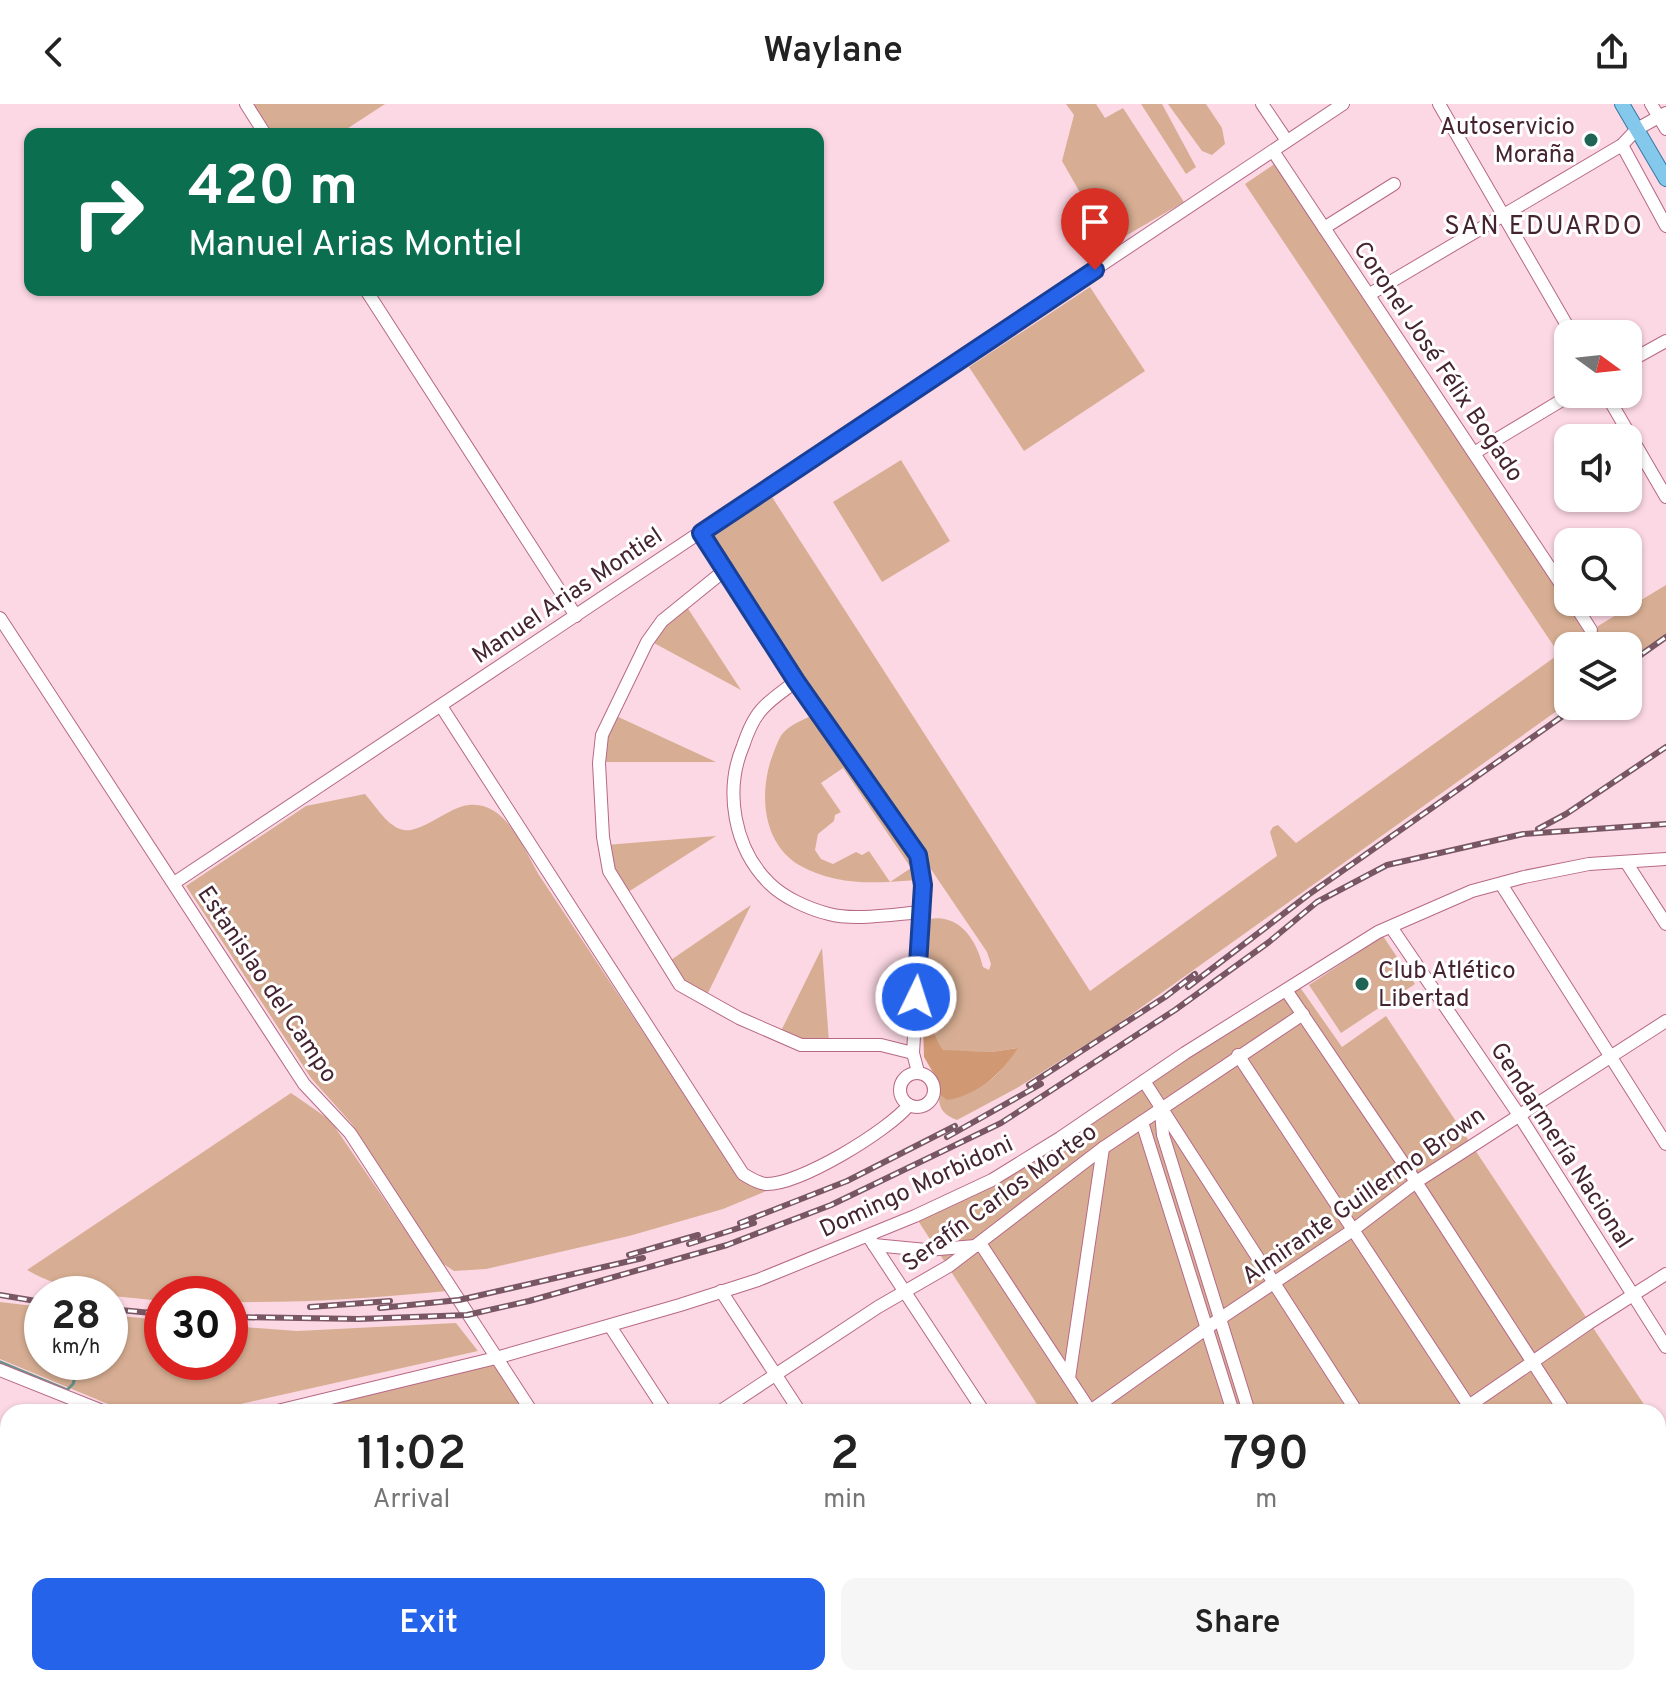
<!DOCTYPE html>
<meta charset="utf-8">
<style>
:root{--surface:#fff;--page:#f6f6f6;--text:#222;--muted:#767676;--accent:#2563eb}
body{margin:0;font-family:Overpass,sans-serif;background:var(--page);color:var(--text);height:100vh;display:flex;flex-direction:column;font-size:30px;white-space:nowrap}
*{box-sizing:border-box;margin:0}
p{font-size:26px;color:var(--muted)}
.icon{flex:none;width:44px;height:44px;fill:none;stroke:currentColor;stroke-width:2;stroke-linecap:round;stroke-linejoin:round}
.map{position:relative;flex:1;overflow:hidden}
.side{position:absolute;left:0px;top:1300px;width:1666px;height:282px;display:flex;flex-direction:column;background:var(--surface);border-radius:24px 24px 0 0;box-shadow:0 2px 6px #0004}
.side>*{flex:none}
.hud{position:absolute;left:24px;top:24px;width:800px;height:168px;border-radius:16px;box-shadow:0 2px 6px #0004;background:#0b6e4f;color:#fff;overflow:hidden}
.needle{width:52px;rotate:105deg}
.buttons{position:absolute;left:1554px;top:216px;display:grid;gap:16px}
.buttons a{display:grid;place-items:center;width:88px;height:88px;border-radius:16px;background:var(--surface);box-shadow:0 2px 6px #0004;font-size:40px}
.speed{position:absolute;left:24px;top:1172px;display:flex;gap:16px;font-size:40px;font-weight:700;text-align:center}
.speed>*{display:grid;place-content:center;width:104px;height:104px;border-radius:50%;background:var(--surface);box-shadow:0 2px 6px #0004;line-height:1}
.speed small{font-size:20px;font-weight:400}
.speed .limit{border:12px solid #d22;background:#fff;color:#111}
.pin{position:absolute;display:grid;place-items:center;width:68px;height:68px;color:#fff;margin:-82px -34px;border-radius:50% 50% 50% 0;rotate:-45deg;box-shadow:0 0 8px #0007}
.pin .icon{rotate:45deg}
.me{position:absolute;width:88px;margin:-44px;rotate:4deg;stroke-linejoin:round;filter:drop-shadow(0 0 6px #0008)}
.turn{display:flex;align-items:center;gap:28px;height:168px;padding:0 32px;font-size:36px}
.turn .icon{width:104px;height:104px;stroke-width:2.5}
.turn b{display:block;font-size:56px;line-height:68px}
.eta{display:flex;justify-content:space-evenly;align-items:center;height:136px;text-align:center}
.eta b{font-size:48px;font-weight:600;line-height:56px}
.primary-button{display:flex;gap:16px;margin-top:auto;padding:16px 32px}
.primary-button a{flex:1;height:92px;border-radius:16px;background:var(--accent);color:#fff;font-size:32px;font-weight:600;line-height:92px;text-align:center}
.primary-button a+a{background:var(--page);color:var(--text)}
header{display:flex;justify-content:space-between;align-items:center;height:104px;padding:0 32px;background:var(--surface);font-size:36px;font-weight:600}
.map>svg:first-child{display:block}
.green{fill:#d7ae93;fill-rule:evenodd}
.forest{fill:#d19973}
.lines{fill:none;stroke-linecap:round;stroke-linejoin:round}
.stream{stroke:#66948a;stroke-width:3}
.minor-casing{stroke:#b76887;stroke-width:14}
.major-casing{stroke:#3977a1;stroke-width:16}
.minor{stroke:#fff;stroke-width:12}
.major{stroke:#84c8eb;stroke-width:14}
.rail-casing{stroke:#785663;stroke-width:6}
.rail{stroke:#fff;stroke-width:3;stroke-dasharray:9;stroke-linecap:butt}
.route-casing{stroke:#184099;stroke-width:20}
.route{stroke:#2563eb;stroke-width:14}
.poi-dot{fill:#206455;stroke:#fff;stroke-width:3}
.labels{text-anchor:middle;stroke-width:6;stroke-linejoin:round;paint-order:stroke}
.poi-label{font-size:24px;fill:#452431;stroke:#fff;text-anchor:end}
.street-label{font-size:24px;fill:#452431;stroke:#fff}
.neighbourhood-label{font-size:26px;letter-spacing:2px;fill:#452431;stroke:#fff}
</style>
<header><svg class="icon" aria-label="back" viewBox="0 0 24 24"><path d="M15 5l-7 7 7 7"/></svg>Waylane<svg class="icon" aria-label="share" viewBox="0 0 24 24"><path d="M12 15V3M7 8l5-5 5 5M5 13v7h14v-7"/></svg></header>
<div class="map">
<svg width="1666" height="1581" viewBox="0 0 1666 1581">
<rect width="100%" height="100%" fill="#fcd8e4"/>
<!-- green -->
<g class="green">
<path d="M254,0H385L339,30H273Z"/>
<path d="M1066,0H1096L1105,14L1123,4L1184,98L1110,141L1062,57L1074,11Z"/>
<path d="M1141,0H1162L1196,63L1186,70Z"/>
<path d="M1168,0H1206L1222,24L1225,40L1212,51L1202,47Z"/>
<path d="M1276,59L1588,530H1595L1598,522L1666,481V530L1628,557V542H1568V599L1115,922L1017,984L957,1016C944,1011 938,1005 939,990L947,995C979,991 1001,971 1017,944L991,948L943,947L935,936L931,906L922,889L929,815C960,809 977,837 983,863L989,866L991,860L987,848L708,436L772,393L1090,887L1277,752L1270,728L1273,723L1278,721L1296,739L1559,550L1245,80Z"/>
<path d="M1090,183L1145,267L1024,347L969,263Z"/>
<path d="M901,356L950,437L882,478L833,398Z"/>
<path d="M685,500L741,586L652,538Z"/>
<path d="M816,609L911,749L918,776C876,779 838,783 799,761C761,738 759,686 773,650C776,643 779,633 784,628C791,620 806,615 816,609ZM843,664L911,764L890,778L869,747L862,751L856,748L833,760L821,755L815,746L818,730L834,717L835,711L841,708L821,679Z"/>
<path d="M614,611L716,658H602L605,631Z"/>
<path d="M365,690C375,701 386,720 400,725C410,729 420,723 429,719C441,713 456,702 469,701C506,697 524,745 539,771L740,1074L771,1085L723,1105L629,1132L486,1165L454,1167L442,1159L352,1020L311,974L186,782L306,702Z"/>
<path d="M716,732L625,790L611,766L606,741Z"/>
<path d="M751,801L706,893L683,878L668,858Z"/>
<path d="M1383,832L1415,880L1341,929L1309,881Z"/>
<path d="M822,844L829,938L802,939L780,929Z"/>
<path d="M1297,879L1342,943L1386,912L1649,1308H1042L915,1112L992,1076Z"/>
<path d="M291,989L330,1016L447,1187C374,1194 303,1199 230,1198V1190H162V1197C116,1192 68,1190 27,1166Z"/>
<path d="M0,1198L42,1203V1258H110V1211L162,1216V1258H230V1222L297,1227L456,1219L478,1247L205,1308H127L0,1255Z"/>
<path d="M496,1259L529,1308H290Z"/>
<path d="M1658,1321L1666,1333V1581H1218L1213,1574H1658Z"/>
<path d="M8,1455V1574H190L188,1581H0V1456Z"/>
</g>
<!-- forest -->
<path class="forest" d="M922,889C933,910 930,930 943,946L991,948L1018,944C1001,970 979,991 947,996L939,990L938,977L924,953Z"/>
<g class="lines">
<!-- stream -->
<path class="stream" d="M0,1258L67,1286L73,1280L80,1258"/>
<!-- minor casing -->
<g class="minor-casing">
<g id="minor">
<path d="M246,0L265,30"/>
<path d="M1262,0L1287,37"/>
<path d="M1439,0L1572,230"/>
<path d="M1651,0L1666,25"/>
<path d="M1622,41L1666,122"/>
<path d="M1273,47L1568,491"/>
<path d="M1324,124L1394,80"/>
<path d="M366,186L576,512"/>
<path d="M1370,190L1622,41L1637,25L1666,9"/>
<path d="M1628,258L1666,237"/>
<path d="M1606,290L1666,393"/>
<path d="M1474,349L1572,290"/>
<path d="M701,429L796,577L918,751L923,781L913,949L918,968"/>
<path d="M725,466L662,517L647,538L602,631L599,659L603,733L609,767L680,881L739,914L801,941H881L913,949"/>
<path d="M1573,498L1591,526"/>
<path d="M0,514L304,980L350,1029L532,1308"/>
<path d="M796,577C785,586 772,594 763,604C754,613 747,630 743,642C724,687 734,744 769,779C784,794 809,805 829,810C854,817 895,810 922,808"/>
<path d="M441,602L743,1070C750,1074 757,1079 766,1080C799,1081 888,1027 909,1001"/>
<path d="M1626,758L1666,820"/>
<path d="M174,779L1343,0"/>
<path d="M1501,780L1666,1040"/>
<path d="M1391,823L1519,1011L1666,1243"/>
<path d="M1286,886L1416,1078L1565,1308"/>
<path d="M1238,951L1473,1308"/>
<circle cx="917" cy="986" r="17"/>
<path d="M1144,977L1357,1308"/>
<path d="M1161,1008L1163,1031L1249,1308"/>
<path d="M1142,1018L1233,1308"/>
<path d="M868,1132L984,1308"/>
<path d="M980,1139L1091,1308"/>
<path d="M874,1141L926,1146L976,1142"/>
<path d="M721,1187L800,1308"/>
<path d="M610,1222L666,1308"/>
<path d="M0,1266L105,1308"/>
<path d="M1069,1274L1103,1044"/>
<path d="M273,1308L496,1254L680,1201L758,1176L915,1112L992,1076L1060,1034L1185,949L1378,828L1472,787L1524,773L1589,760L1666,755"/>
<path d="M719,1308L878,1203L949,1162L1103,1044L1303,910"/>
<path d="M1089,1308L1221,1214L1353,1126L1416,1078L1666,917"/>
<path d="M1460,1308L1589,1219L1666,1170"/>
<path d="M1658,1430L1666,1424"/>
<path d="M1658,1444L1666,1457"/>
<path d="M0,1452L8,1451"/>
<path d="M345,1574L360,1581"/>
<path d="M562,1574L571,1581"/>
<path d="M632,1574L636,1581"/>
<path d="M708,1574L712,1581"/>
<path d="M840,1574L844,1581"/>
<path d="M976,1574L980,1581"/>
<path d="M1153,1574L1157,1581"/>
<path d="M1262,1574L1267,1581"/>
<path d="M1364,1574L1369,1581"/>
<path d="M1382,1574L1386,1581"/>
<path d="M1531,1574L1535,1581"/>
<path d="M1641,1574L1645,1581"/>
<path d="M195,1581L196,1574"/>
<path d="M204,1581L206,1574"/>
<path d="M541,1581L546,1574"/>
<path d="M1057,1581L1068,1574"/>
<path d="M1435,1581L1445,1574"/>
</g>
</g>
<!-- major casing -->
<g class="major-casing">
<path id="major" d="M1622,0L1666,75"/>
</g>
<!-- minor -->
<use href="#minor" class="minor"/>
<!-- major -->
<use href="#major" class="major"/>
<!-- rail casing -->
<g class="rail-casing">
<g id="rail">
<path d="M1628,560L1666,533"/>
<path d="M1538,725L1566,710L1666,643"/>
<path d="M1188,883L1308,791L1577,602"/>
<path d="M1029,981L1165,893L1195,870"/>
<path d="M947,1033L1041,980"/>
<path d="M740,1119L847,1077L955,1022"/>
<path d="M689,1140L754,1119"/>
<path d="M629,1151L698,1131"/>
<path d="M0,1191L42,1198"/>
<path d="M310,1203L390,1197"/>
<path d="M380,1204L459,1196L643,1154"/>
<path d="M110,1205L162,1210"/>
<path d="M230,1213L359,1215L467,1211L529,1197L727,1141L831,1101L1001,1019L1175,906L1269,838L1317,798L1387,761L1523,730L1666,720"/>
</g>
</g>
<!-- rail -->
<use href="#rail" class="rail"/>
</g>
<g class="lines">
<!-- route casing -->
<g class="route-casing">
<path id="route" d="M916,893L923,781L918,751L796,577L701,429L1095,166"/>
</g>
<!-- route -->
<use href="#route" class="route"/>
</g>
<!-- markers -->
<g class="poi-dot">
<circle cx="1591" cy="36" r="8"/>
<circle cx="1362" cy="880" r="8"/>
</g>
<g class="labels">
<!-- poi labels -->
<g class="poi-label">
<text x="1575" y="30">Autoservicio<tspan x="1575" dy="28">Moraña</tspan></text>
<text x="1378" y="874" text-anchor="start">Club Atlético<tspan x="1378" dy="28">Libertad</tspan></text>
</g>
<!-- street labels -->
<g class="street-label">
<text transform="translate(1439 257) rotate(56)" y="8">Coronel José Félix Bogado</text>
<text transform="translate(567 491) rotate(-34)" y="8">Manuel Arias Montiel</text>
<text transform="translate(268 880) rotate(56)" y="8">Estanislao del Campo</text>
<text transform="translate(1562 1041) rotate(57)" y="8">Gendarmería Nacional</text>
<text transform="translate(916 1082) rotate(-25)" y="8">Domingo Morbidoni</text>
<text transform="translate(1363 1091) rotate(-35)" y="8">Almirante Guillermo Brown</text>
<text transform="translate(999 1093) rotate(-36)" y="8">Serafín Carlos Morteo</text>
</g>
<!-- neighbourhood labels -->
<g class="neighbourhood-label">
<text x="1544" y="130">SAN EDUARDO</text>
</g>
</g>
</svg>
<div class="buttons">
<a><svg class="needle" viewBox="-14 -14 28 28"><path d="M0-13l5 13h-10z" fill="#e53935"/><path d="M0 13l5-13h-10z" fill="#767676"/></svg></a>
<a><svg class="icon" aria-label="sound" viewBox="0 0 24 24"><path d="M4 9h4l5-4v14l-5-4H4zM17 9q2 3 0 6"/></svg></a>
<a><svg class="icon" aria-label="search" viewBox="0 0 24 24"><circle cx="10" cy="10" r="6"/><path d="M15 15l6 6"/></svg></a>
<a><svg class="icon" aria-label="layers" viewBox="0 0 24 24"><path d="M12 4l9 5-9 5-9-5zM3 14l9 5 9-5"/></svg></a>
</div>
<div class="speed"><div>28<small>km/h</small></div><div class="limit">30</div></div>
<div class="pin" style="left:1095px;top:166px;background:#d93025"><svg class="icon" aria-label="arrive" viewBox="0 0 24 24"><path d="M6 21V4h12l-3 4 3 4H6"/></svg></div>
<svg class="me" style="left:916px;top:893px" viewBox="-20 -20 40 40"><circle r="17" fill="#2563eb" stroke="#fff" stroke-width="3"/><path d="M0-11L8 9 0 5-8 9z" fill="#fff"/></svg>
<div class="hud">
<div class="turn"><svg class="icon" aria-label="right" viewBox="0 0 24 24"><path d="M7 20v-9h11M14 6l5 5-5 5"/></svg><div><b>420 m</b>Manuel Arias Montiel</div></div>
</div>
<section class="side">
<div class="eta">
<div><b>11:02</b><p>Arrival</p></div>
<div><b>2</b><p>min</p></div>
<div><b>790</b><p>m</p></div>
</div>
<div class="primary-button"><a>Exit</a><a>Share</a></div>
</section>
</div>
